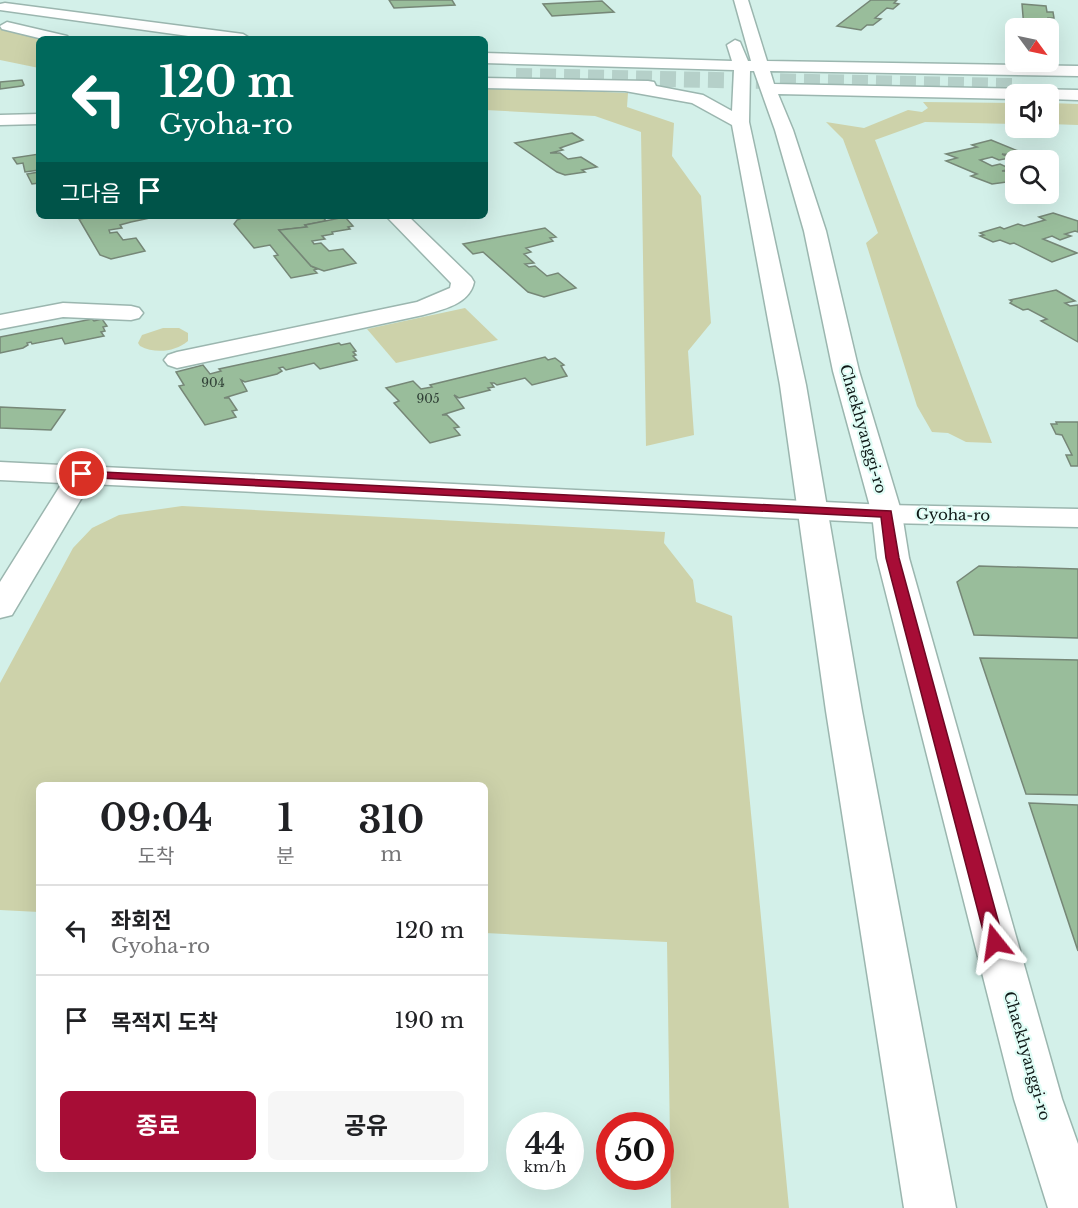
<!DOCTYPE html>
<html lang="ko">
<meta charset="utf-8">
<style>
:root{--surface:#fff;--page:#f6f6f6;--text:#202124;--muted:#757577;--line:#e0e0e0;--accent:#a70d36}
body{margin:0;font-family:"Libre Baskerville","Noto Sans KR",serif;background:var(--page);color:var(--text);height:100vh;display:flex;flex-direction:column;font-size:22px;white-space:nowrap}
*{box-sizing:border-box;margin:0}
p{font-size:20px;color:var(--muted)}
.icon{flex:none;width:33px;height:33px;fill:none;stroke:currentColor;stroke-width:2;stroke-linecap:round;stroke-linejoin:round}
.map{position:relative;flex:1;overflow:hidden}
.details{position:absolute;left:36px;top:782px;width:452px;height:390px;display:flex;flex-direction:column;background:var(--surface);border-radius:9px;box-shadow:0 6px 24px #0002}
.details>*{flex:none}
.banner{position:absolute;left:36px;top:36px;width:452px;height:183px;border-radius:9px;box-shadow:0 6px 24px #0002;background:#00695c;color:#fff;overflow:hidden}
.needle{width:39px;rotate:123deg}
.buttons{position:absolute;left:1005px;top:18px;display:grid;gap:12px}
.buttons a{display:grid;place-items:center;width:54px;height:54px;border-radius:9px;background:var(--surface);box-shadow:0 6px 24px #0002;font-size:30px}
.speed{position:absolute;left:506px;top:1112px;display:flex;gap:12px;font-size:30px;font-weight:700;text-align:center}
.speed>*{display:grid;place-content:center;width:78px;height:78px;border-radius:50%;background:var(--surface);box-shadow:0 6px 24px #0002;line-height:1}
.speed small{font-size:15px;font-weight:400}
.speed .limit{border:9px solid #d22;background:#fff;color:#111}
.pin{position:absolute;display:grid;place-items:center;width:51px;height:51px;color:#fff;margin:-26px;border:3px solid #fff;border-radius:50%;box-shadow:0 2px 6px #0007}
.me{position:absolute;width:66px;margin:-33px;rotate:345deg;stroke-linejoin:round;filter:drop-shadow(0 0 4px #0008)}
.turn{display:flex;align-items:center;gap:21px;height:126px;padding:0 24px;font-size:27px}
.turn .icon{width:78px;height:78px;stroke-width:2.5}
.turn b{display:block;font-size:42px;line-height:51px}
.then{display:flex;align-items:center;height:57px;padding:0 24px;background:#0003;gap:12px;font-size:22px}
.eta{display:flex;justify-content:space-evenly;align-items:center;height:102px;text-align:center}
.eta b{font-size:36px;font-weight:700;line-height:42px}
.primary-button{display:flex;gap:12px;margin-top:auto;padding:12px 24px}
.primary-button a{flex:1;height:69px;border-radius:9px;background:var(--accent);color:#fff;font-size:24px;font-weight:700;line-height:69px;text-align:center}
.primary-button a+a{background:var(--page);color:var(--text)}
ul{padding:0;list-style:none}
li{display:flex;align-items:center;gap:18px;height:90px;padding:0 24px;border-top:2px solid var(--line)}
li div{flex:1}
li b{display:block;font-size:22px}
li em{font-style:normal}
.map>svg:first-child{display:block}
.green{fill:#cdd2aa}
.building{fill:#99bd9b;stroke:#768777;stroke-width:1.5}
.lines{fill:none;stroke-linecap:round;stroke-linejoin:round}
.major-tunnel{stroke:#b5d0c9;stroke-width:16;stroke-dasharray:16 8;stroke-linecap:butt}
.minor-casing{stroke:#9bb6af;stroke-width:3}
.major-casing{stroke:#9bb6af;stroke-width:3}
.minor{fill:#fff;fill-rule:evenodd}
.major{fill:#fff;fill-rule:evenodd}
.route{fill:#a70d36;stroke:#6d0823;stroke-width:1.5}
.labels{text-anchor:middle;stroke-width:4.5;stroke-linejoin:round;paint-order:stroke}
.number-label{font-size:12px;fill:#314137}
.street-label{font-size:15px;fill:#0e1816;stroke:#e0fdf6}
</style>
<div class="map">
<svg width="1078" height="1208" viewBox="0 0 1078 1208">
<rect width="100%" height="100%" fill="#d3f0e9"/>
<!-- green -->
<g class="green">
<path d="M0,29L50,39H39V68L0,60Z"/>
<path d="M485,87L628,93L627,107L674,123L672,156L701,196L711,323L688,351L694,435L646,446L641,132L595,116L485,110Z"/>
<path d="M923,102L1015,103V124L925,122L875,140L992,443L966,442L948,433L932,432L917,406L866,243L878,233L843,139L826,122L864,128L908,110L922,112L928,108Z"/>
<path d="M1049,103L1078,104V125L1049,124Z"/>
<path d="M465,308L498,340L396,363L367,329Z"/>
<path d="M163,328H179L188,333V341C175,352 155,354 140,346L138,343L142,335Z"/>
<path d="M182,506L665,532L664,543L693,580L696,602L732,616L789,1208H671L667,942L485,933L484,784H39V912L0,910V683L73,548L92,528L119,515Z"/>
</g>
<!-- building -->
<g class="building">
<path d="M389,0H452L455,5L394,8Z"/>
<path d="M871,0H897L894,3L899,4L893,9L887,8L875,18L881,19L873,25H867L861,30L837,26Z"/>
<path d="M602,1L614,12L552,16L543,4Z"/>
<path d="M1022,4L1046,6L1047,12H1053L1054,18H1048L1050,29H1056L1058,37L1051,36L1052,42H1048V28H1024Z"/>
<path d="M22,80L24,85L22,86L0,89V82Z"/>
<path d="M572,133L583,140L560,148L563,150L550,153H560L568,159L581,157L597,167L582,170L585,172L565,175L557,172L515,143Z"/>
<path d="M991,140L1023,153L1013,155L1002,154L1010,158L999,160L992,157L980,160L992,166L1000,164L1011,169L1002,171L1016,172V178L1011,179L1014,181L992,184L971,176L977,174L946,161L957,158L946,154L977,147L972,145Z"/>
<path d="M39,154V170L25,172L23,163L17,164L13,158Z"/>
<path d="M39,172V183L32,184L27,174Z"/>
<path d="M1053,213L1078,221V232L1075,231L1065,234L1071,236L1060,240L1052,236L1043,239L1077,253L1052,262L1014,243L1010,244L1000,240L993,242L980,236L984,235L980,233L1000,227L1004,229L1018,224L1024,226L1045,220L1039,217Z"/>
<path d="M98,216H149L150,218L131,222L120,225L122,228L109,230L110,233L117,232L123,240L136,238L145,251L111,259L100,255L79,219Z"/>
<path d="M247,216H322L326,221L305,225L307,227L279,230L311,266L317,269L314,270L317,273L291,278L274,256L278,255L270,245L254,248L234,224L237,220Z"/>
<path d="M345,217L353,226L348,227L350,229L332,232L333,234L322,236L325,239L312,241L314,244L321,243L329,251L343,249L356,263L324,271L311,266L279,230L307,227L305,225Z"/>
<path d="M545,228L556,237L550,238L553,241L526,248L531,252L524,254L534,263L525,264L529,267L535,266L547,276L558,273L576,288L544,297L528,292L483,252L473,254L463,244Z"/>
<path d="M1056,290L1075,301L1065,303L1070,306L1078,305V342L1041,321L1047,319L1028,309L1023,310L1010,303L1012,301L1010,300Z"/>
<path d="M92,319L94,321L102,319L107,326L103,327L105,331L101,332L104,336L65,344L62,338L32,344L31,342L27,343L28,345L23,348L0,353V337Z"/>
<path d="M339,343L341,345L350,343L356,351L353,352L356,355L353,356L357,360L320,369L314,363L286,370L283,367L279,368L282,371L277,374L245,382L241,380L247,391L224,398H229L237,410L232,411L236,417L205,425L179,386L184,385L176,372L203,365L210,374L221,371L219,369Z"/>
<path d="M545,357L548,360L555,358L564,365L561,366L567,376L532,385L525,378L497,385L494,383H491L494,387L488,388L490,390L459,398L454,395L464,408L442,415H447L459,427L454,428L460,435L430,443L394,403L399,401L386,388L413,381L421,389L432,387L430,385Z"/>
<path d="M0,407L65,410L51,430L0,428Z"/>
<path d="M1056,422H1078V466H1071L1066,455H1072L1062,435L1056,434L1051,424H1057Z"/>
<path d="M979,566L1078,569V638L974,635L957,582Z"/>
<path d="M980,658L1078,660V795L1026,794Z"/>
<path d="M1029,803L1078,805V951Z"/>
</g>
<g class="lines">
<!-- major-tunnel -->
<path class="major-tunnel" d="M516,76L1012,86"/>
<!-- minor casing -->
<g class="minor-casing">
<g id="minor">
<path d="M39,114V124L0,125V115Z"/>
<path d="M386,216H408L471,277L474,282C470,304 442,310 423,315L177,368L168,365L164,360L168,355L177,352L417,302L450,288L451,283Z"/>
<path d="M63,303L131,306L139,308L143,313L139,318L131,320L63,317L0,329V315Z"/>
<path d="M0,462L887,505L1078,509V527L887,523L90,484L12,615L0,618V582L62,483L0,480Z"/>
</g>
</g>
<!-- major casing -->
<g class="major-casing">
<g id="major">
<path d="M734,0H748L767,61L1078,66V76L770,71L774,84L1078,90V100L1048,99V94H1016V99L778,94L793,130L826,231L859,371L902,514L909,558L1062,1099L1078,1144V1208H1048L1014,1099L877,558L872,514L833,371L804,231L775,130L754,71H750L749,122L806,385L862,711L956,1208H904L826,711L780,385L732,125L692,103L625,91L484,88V78L648,81L654,82L656,86L703,95L732,111L734,70L484,63V53L732,61L727,45L735,40L740,42L748,61H751Z"/>
<path d="M5,3L243,34L251,39H210L0,10V4Z"/>
<path d="M7,22L67,36L70,39H43L2,29L0,26Z"/>
</g>
</g>
<!-- minor -->
<use href="#minor" class="minor"/>
<!-- major -->
<use href="#major" class="major"/>
</g>
<!-- route -->
<path class="route" d="M82,471L891,511L899,558L1004,942L1002,947L995,949L989,947L986,942L886,558L881,517L78,477L76,474Z"/>
<g class="labels">
<!-- number labels -->
<g class="number-label">
<text x="213" y="387">904</text>
<text x="428" y="403">905</text>
</g>
<!-- street labels -->
<g class="street-label">
<text transform="translate(863 429) rotate(74)" y="5">Chaekhyanggi-ro</text>
<text transform="translate(953 515) rotate(1)" y="5">Gyoha-ro</text>
<text transform="translate(1027 1056) rotate(74)" y="5">Chaekhyanggi-ro</text>
</g>
</g>
</svg>
<div class="buttons">
<a><svg class="needle" viewBox="-14 -14 28 28"><path d="M0-13l5 13h-10z" fill="#e53935"/><path d="M0 13l5-13h-10z" fill="#757577"/></svg></a>
<a><svg class="icon" aria-label="sound" viewBox="0 0 24 24"><path d="M4 9h4l5-4v14l-5-4H4zM17 9q2 3 0 6"/></svg></a>
<a><svg class="icon" aria-label="search" viewBox="0 0 24 24"><circle cx="10" cy="10" r="6"/><path d="M15 15l6 6"/></svg></a>
</div>
<div class="speed"><div>44<small>km/h</small></div><div class="limit">50</div></div>
<div class="pin" style="left:82px;top:474px;background:#d93025"><svg class="icon" aria-label="arrive" viewBox="0 0 24 24"><path d="M6 21V4h12l-3 4 3 4H6"/></svg></div>
<svg class="me" style="left:995px;top:942px" viewBox="-20 -20 40 40"><path d="M0-17L14 15 0 8-14 15z" fill="#a70d36" stroke="#fff" stroke-width="4"/></svg>
<div class="banner">
<div class="turn"><svg class="icon" aria-label="left" viewBox="0 0 24 24"><path d="M17 20v-9H6M10 6l-5 5 5 5"/></svg><div><b>120 m</b>Gyoha-ro</div></div>
<div class="then">그다음<svg class="icon" aria-label="arrive" viewBox="0 0 24 24"><path d="M6 21V4h12l-3 4 3 4H6"/></svg></div>
</div>
<section class="details">
<div class="eta">
<div><b>09:04</b><p>도착</p></div>
<div><b>1</b><p>분</p></div>
<div><b>310</b><p>m</p></div>
</div>
<ul>
<li><svg class="icon" aria-label="left" viewBox="0 0 24 24"><path d="M17 20v-9H6M10 6l-5 5 5 5"/></svg><div><b>좌회전</b><p>Gyoha-ro</p></div><em>120 m</em></li>
<li><svg class="icon" aria-label="arrive" viewBox="0 0 24 24"><path d="M6 21V4h12l-3 4 3 4H6"/></svg><div><b>목적지 도착</b></div><em>190 m</em></li>
</ul>
<div class="primary-button"><a>종료</a><a>공유</a></div>
</section>
</div>
